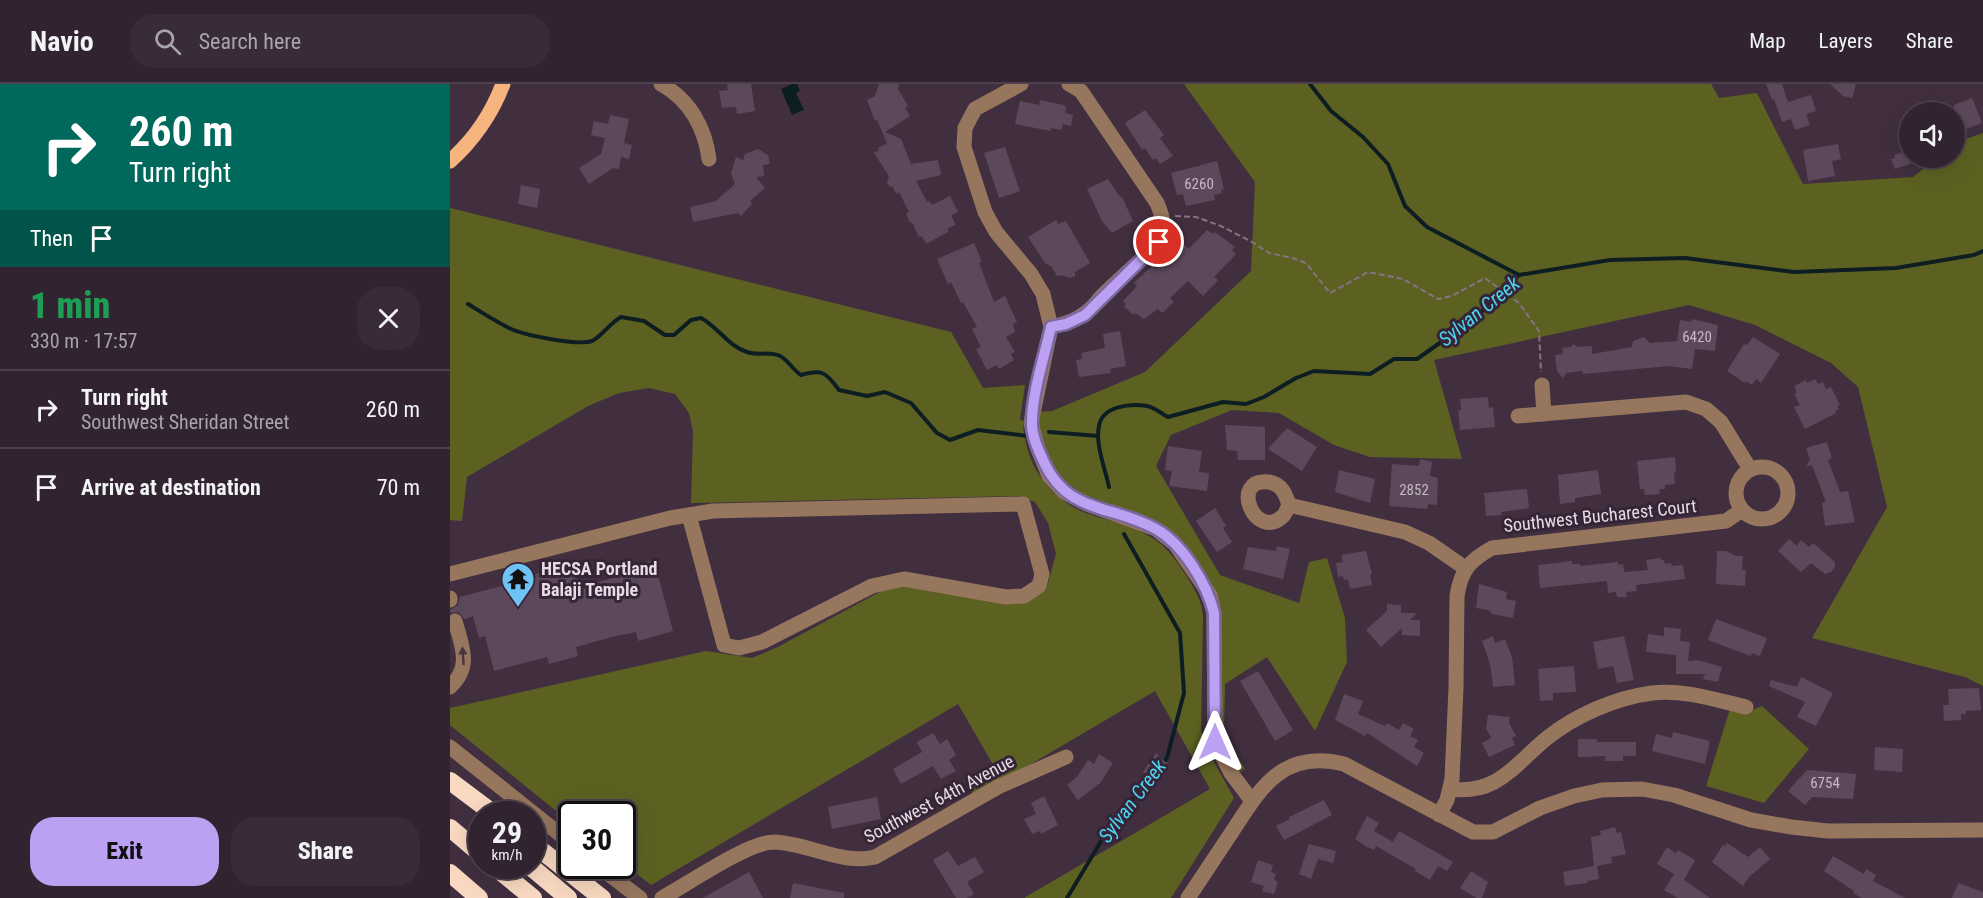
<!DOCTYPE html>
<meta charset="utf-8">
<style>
:root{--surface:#312330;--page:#392b38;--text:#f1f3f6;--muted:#a8a4ab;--line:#4c404c;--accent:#bca0f2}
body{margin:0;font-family:"Roboto Condensed",sans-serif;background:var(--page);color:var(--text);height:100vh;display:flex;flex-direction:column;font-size:22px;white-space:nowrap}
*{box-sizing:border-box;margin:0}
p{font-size:20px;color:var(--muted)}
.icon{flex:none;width:33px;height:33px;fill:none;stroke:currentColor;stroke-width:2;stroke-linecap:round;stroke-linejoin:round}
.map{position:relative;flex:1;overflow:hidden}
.panel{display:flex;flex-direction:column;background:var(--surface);width:450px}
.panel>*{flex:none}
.hud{background:#00695c;color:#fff;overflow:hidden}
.tools{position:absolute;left:1449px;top:18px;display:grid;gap:12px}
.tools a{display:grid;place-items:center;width:66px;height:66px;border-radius:50%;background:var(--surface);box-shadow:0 6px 24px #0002,0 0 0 2px var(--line);font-size:30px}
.speed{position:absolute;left:18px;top:717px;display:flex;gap:12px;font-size:30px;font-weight:700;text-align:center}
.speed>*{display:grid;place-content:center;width:78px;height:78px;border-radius:50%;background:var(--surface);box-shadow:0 6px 24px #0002,0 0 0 2px var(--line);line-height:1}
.speed small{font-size:15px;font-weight:400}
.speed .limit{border:3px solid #111;border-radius:9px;background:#fff;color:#111}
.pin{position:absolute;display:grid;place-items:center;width:51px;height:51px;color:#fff;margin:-26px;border:3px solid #fff;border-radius:50%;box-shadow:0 2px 6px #0007}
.me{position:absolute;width:66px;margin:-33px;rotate:0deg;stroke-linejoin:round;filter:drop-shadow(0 0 4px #0008)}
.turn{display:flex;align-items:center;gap:21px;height:126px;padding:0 30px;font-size:27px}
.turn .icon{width:78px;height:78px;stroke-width:2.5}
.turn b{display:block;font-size:42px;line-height:51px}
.then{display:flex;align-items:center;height:57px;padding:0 30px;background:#0003;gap:12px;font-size:22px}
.round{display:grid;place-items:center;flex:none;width:63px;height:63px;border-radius:24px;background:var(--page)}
.overview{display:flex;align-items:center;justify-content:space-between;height:102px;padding:0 30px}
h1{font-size:36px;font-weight:800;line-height:45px;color:#1e9e55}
.primary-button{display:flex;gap:12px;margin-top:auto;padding:12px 30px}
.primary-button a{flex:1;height:69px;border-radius:24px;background:var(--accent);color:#111;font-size:24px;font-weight:800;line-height:69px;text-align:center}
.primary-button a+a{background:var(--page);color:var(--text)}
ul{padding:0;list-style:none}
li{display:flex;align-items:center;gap:18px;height:78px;padding:0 30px;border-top:2px solid var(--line)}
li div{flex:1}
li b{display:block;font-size:22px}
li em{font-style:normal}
header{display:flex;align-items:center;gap:36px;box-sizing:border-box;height:84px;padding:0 30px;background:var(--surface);border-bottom:2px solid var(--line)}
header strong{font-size:28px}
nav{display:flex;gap:33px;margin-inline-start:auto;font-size:21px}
.search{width:420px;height:54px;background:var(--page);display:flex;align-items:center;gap:15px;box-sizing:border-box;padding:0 21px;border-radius:24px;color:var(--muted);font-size:22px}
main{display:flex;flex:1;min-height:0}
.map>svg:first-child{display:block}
.green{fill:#5c6122}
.water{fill:#0d1e23}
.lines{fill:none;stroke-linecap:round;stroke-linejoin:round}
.stream{stroke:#0d1e23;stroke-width:4}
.building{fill:#5c485b}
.path{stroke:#847483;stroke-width:2;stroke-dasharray:6 3;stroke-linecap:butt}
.minor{stroke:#96765d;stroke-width:15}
.major{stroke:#f6b47f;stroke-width:15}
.highway{stroke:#f9d9c1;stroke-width:18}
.oneway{fill:#49353e}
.route-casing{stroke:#7a689d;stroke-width:15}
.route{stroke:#bca0f2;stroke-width:10}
.labels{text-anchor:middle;stroke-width:6;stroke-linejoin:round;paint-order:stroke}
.number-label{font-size:15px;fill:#c4b6c3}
.street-label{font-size:18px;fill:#e7dbe6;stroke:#362536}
.poi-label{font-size:18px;font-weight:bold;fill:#e7dbe6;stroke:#362536;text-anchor:start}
.water-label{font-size:20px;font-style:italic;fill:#4ed4f3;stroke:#362536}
</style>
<header>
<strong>Navio</strong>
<div class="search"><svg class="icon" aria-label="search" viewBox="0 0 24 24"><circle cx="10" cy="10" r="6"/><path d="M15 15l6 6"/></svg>Search here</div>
<nav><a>Map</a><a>Layers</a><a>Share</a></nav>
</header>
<main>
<section class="panel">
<div class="hud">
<div class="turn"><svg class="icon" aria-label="right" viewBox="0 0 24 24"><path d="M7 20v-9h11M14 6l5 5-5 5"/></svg><div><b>260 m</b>Turn right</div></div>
<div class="then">Then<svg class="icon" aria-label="arrive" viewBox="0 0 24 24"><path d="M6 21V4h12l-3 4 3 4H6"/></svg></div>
</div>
<div class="overview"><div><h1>1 min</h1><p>330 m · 17:57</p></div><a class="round"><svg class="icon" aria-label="close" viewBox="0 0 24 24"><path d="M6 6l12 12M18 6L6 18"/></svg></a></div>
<ul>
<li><svg class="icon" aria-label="right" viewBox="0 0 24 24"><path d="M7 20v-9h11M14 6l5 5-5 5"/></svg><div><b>Turn right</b><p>Southwest Sheridan Street</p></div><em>260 m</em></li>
<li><svg class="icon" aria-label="arrive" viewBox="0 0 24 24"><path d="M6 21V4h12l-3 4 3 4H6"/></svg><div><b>Arrive at destination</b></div><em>70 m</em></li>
</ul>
<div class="primary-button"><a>Exit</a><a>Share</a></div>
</section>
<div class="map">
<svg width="1533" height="814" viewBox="0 0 1533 814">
<rect width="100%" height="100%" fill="#412f40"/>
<!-- green -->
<g class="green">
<path d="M734,0H1261L1269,14L1307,9L1353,100L1463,93L1487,74H1504L1505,59L1533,49V602L1515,593L1362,554L1437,423L1408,303L1381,279L1305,241L1239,221L984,276L1012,375L920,373L884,361L829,329L782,326L721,351L706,382L770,491L849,519L859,478L877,474L895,534L897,578L865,647L817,573L775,600L774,648L795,685L788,689L771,659L758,497L735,462L711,440L631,409L614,397L601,380L590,347L586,328L602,327L695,288L801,187L805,98Z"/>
<path d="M0,124L501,248L533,304L575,301L570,336H573C574,378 597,414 636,429C659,437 684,442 704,455C719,465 728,479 737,493C746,507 753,519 753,535L751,646L756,664L784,714L721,814H574L760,705L705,607L525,713L517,700L545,684L508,620L201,801L173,779L172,730H122L121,739L0,641V624L256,567L302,574L328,563L435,505L457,501L584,513L597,502L606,470L598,439L585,418L568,412L241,419L243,347L239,329L225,310L199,304L169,309L138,322L17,393L12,437L0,436Z"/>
<path d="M1312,622L1359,665L1314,719L1256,702L1280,625L1298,628Z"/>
</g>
<!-- water -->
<path class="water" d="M342,0H347L350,7L346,9L354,26L342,31L331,5Z"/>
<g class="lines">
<!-- stream -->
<g class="stream">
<path d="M860,0L881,27L913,53L938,80L955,122L977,143L1069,191"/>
<path d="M18,220C31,228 45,237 59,244C73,251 127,262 142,257C151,253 161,238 171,233L194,237L215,251H224L241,236L251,234C268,243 278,262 297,268C308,272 320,267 330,272C338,276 343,286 351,291C372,285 376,288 389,306L417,312L435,308L461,319L487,349L500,356L528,346L578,352"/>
<path d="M599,348L648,352"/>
<path d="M659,403C655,384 645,360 649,342C652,322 681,319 697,322C704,323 712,330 718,333L773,318L796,320L814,313L846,294L864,287L920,290L944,275H967L1024,235L1069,191L1160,176L1235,174L1344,188L1446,184L1524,171L1533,167"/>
<path d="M674,450L730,549L734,609L717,674L712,679"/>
<path d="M617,814L662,739L702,692"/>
</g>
</g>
<!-- building -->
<g class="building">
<path d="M277,0H301L305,27L287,30L286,23L272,24L269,7L278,6Z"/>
<path d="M429,0H449L448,5L458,22L455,24L460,32L435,48L451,55L461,80L488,76L491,91L466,97L477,118L479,117L482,121L500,112L508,128L501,131L506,141L498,144V148L476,160L472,152L469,153L462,138L460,139L456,129L459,128L449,108L446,110L443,103L439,102L437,98L439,92L424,69L429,66L428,64L437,59L427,36L425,37L417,16L425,12Z"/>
<path d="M1316,0H1332L1338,18L1361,11L1366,27L1356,30L1360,41L1345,46L1341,35L1332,38L1324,15L1322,16Z"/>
<path d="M1380,0H1406L1402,14L1393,12Z"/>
<path d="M1522,14L1532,39L1508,48L1504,39V21Z"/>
<path d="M590,16L614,21L616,23L615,29L623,31L621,42L613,40L611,46L601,44V47L565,40L570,17L589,21Z"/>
<path d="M695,26L714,51L710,54L723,72L710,80L706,74L703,76L695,64L692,66L675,39Z"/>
<path d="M160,31L179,35L174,59L182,61L179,75L171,73L169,85L163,84L139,100L129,84L151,70L155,54L141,51L144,37L158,40Z"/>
<path d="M1388,60L1391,75L1382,77L1385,92L1358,97L1353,66Z"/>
<path d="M555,63L570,107L549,114L534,69Z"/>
<path d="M308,65L318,71L320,80L313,81L314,92L306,93L315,104L300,117L302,120L291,132L288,129L243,138L240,123L266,117L285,100L281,89L286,73L293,76L295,70Z"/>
<path d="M1460,66V80L1445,85L1441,75L1445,74L1444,71Z"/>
<path d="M767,77L774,105L771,106L772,109L764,111L765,116L736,122L733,110L727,111L721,89Z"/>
<path d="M658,95L670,113H672L683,137L662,149L652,137L637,105Z"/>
<path d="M71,101L90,105L87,124L68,120Z"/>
<path d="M606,136L608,140L616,137L640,179L625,188V192L620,194L610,191L607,192L602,183L595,179L578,153Z"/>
<path d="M757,146L763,150L765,148L785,163L782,166L786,170L764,193L768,196L753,212L738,197L720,214L724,218L712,229L708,225L694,235L685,229L683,231L674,222L676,220L673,217L687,202L684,199L702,182L705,185L730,157L739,165Z"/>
<path d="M524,159L532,178L529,179L544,218L555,212L567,238L563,240L565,248L556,253L565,268L561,270L564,276L549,285L547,281L537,286L526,265L531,263L522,245L527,243L513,218L511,219L501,198L498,200L487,175Z"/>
<path d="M1242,235L1268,241L1265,267L1245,265L1242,285L1219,282L1133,290L1132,287L1116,289L1113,294L1107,287L1105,271L1113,270L1112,264L1120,263L1124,260L1127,263L1142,262V270L1182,263L1183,257L1194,253L1200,259L1227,257L1230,236L1241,238Z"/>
<path d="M670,247L676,282L660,285L661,289L629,293L626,276L632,275L631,269L655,264L653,250Z"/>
<path d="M1303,253L1330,270L1311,299L1306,295L1302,301L1296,297L1295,299L1277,287L1294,260L1297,261Z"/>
<path d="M1365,295L1368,300L1373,298L1376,305L1381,303L1390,321L1387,322L1389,325L1385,327L1386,329L1355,345L1344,323L1350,321L1344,310L1347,309L1344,302L1356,296L1357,299Z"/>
<path d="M1038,313L1039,324L1043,323L1045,343L1010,346L1008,326H1011L1010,315Z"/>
<path d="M775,341L815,343V376H788L787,367L777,366Z"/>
<path d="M837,344L867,363L852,387L818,365Z"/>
<path d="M1377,358L1382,374L1378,376L1390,408L1398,407L1405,438L1375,442L1372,419L1376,418L1362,381L1356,383L1360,375L1356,364Z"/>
<path d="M718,362L752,367L749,388L759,389L757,407L719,402L722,387L715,386Z"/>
<path d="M1225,373L1226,387L1224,388L1225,400L1215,401V405H1209L1210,410L1195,411L1194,405H1190L1187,377Z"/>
<path d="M970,375L982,378L980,392L988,394L987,421L978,420L977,425L939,422L942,380L969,382Z"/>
<path d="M889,386L925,395L920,419L885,408Z"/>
<path d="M1148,386L1151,410L1125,414V418L1110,420L1108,391Z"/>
<path d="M1077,405L1079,424L1051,428V431L1036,432L1034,409Z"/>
<path d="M765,424L776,442L773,444L782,458L767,468L746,437Z"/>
<path d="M1339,455L1347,462L1351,456L1359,463L1363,459L1385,478V483L1381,488L1375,490L1361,479L1351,488L1328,467Z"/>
<path d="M827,462L840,465L833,495L793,485L798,463L826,467Z"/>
<path d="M916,467L922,490L920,491L922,501L900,505L898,495L894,496L893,492L888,493L886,479L893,478L891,471Z"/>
<path d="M1267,467H1276L1286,472H1293L1292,486H1296L1295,502L1266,500Z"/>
<path d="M1210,474L1211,476H1214L1215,480L1221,479L1222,482L1233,481L1235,495L1186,501L1187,507L1176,508L1177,513H1167L1166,508L1158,509L1157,497L1090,504L1088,481L1122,477V480H1130V482L1168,478V481L1173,480L1174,488L1198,486L1196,476Z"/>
<path d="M204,476L223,547L188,557L186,548L162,553L126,563L128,572L99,580L97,573L44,587L35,552L29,554L23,532L15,535L8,528L0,529V526L8,521L10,513L86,493L85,490L109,484L110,487L124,483L129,503L171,492L169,486Z"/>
<path d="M1029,500L1057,508L1056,515L1066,517L1063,534L1042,530L1039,526L1026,524Z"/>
<path d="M937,520L951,521V529H967L960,536H970V552L952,551V544L931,563L916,546L937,527Z"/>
<path d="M1266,535L1317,554L1310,572L1302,569L1301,572L1258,556Z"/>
<path d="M1214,543L1231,545L1230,557L1240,558L1238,577L1248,576L1272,583L1268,598L1253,595L1255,590H1226V571L1196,568L1198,550L1214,552Z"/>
<path d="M1043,552L1045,559L1055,555L1062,573L1065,601L1043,603L1040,580L1032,557Z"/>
<path d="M1174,552L1184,596L1167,599L1163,582L1148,585L1143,558Z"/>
<path d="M1124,582L1126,608L1103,609V616L1090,617L1088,585Z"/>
<path d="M808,587L843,646L825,657L790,597Z"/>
<path d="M1351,593L1383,609L1366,642L1347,633L1355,618L1319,602L1321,596L1347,603Z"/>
<path d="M1529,604L1531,626L1516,627V630H1511V636L1494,637L1493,621H1499L1498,605Z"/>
<path d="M894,610L913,617L908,630L935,642L937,639L949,646L953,639L964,645L960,652L968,656L964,663L974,669L967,682L917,649L915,652L885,636Z"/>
<path d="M1038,631L1060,633L1059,639L1066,652L1062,654L1065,661L1039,673L1032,659L1041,654L1036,644Z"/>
<path d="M1223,648L1260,657L1255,680L1202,667L1206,650L1222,654Z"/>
<path d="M483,649L490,660L497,655L506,671L499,676L506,687L491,695L483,682L451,700L443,685L472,668L467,658Z"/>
<path d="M1128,655H1147V658H1186V672H1173V677H1155L1156,672L1128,673Z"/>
<path d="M1425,663L1453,665L1452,688L1424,686Z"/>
<path d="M706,669L720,682L705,699L693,688Z"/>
<path d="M649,670L663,679L651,698L628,716L617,701L627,693L638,676L644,680Z"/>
<path d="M1357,686L1406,690L1403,715L1362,713L1355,721L1338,707Z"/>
<path d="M594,712L608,741L591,750L590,747L582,750L574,735L586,730L581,719Z"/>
<path d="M427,713L431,735L382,745L378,723Z"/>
<path d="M874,716L882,731L834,756L826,742L840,735L839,733Z"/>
<path d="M917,732L929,739L924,747L943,758L949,747L1003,778L997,787L988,782L980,796L965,787L966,785L926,762L924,766L917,763L905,755Z"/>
<path d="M1165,743L1167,749L1171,748L1176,770L1161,773L1162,779L1147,782L1149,795L1137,797V799L1115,802L1113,788L1144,782L1141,753L1151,751L1150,747Z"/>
<path d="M1277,759L1298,773L1310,763L1320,775L1299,793L1293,802L1262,778L1273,761L1275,763Z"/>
<path d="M859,760L886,767L883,779L868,775L861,795L849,790Z"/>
<path d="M1217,763L1226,769L1228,766L1245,776L1234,796L1260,814H1228L1214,806L1224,790L1207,780Z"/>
<path d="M498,767L508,782L525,773L534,788L517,798L524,810L517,814H506L483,776Z"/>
<path d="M1383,772L1414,790L1416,785L1426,791L1423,797L1455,814H1412L1403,809L1404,807L1374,787Z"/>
<path d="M808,776L823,781L821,788L826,790L824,796L828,798L824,810L812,807L814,802L801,798Z"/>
<path d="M1021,787L1038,798L1032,814H1027L1010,804Z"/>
<path d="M299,788L313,814H253Z"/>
<path d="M343,799L394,809V814H340Z"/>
<path d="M1508,799L1533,808V814H1502Z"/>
</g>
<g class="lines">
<!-- path -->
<path class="path" d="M725,132L746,133L771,142L802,158L819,169L842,174L856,179L880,209L918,188L953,195L988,215L1002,212L1035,194L1069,219L1089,247L1091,288"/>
<!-- minor -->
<g class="minor">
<path d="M211,0C240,16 255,44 259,75"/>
<path d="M571,0L525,25L515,44L514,63L535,128L546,148L581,190L593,210L601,243L581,339L588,365L599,392L614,408L637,420L706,445L725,460L760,511L764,529L765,658L781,689L802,717"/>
<path d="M601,243C622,239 638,231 651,213C661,203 672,193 683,183C705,163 722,151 707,119L631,7L619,0"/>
<path d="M1092,301L1094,330"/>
<path d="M1068,332L1236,318L1256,325L1271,338L1300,385"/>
<circle cx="1312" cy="409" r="26"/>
<path d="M839,421C837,425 835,431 832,433C804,457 779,393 819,398C832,400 836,411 839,421L955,448L979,459L1015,484"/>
<path d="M0,490L220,434L263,427L573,420L592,490L589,502L574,512L556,513L454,495L422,502L312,558L289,564L274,561L239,431"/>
<path d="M0,514V516"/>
<path d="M0,603C22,583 12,562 5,537"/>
<path d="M0,663L122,760"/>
<path d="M1000,705C1048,711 1064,681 1097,654C1126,631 1165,614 1202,609C1233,605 1266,616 1296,623"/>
<path d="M989,731L997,716L1002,695L1006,604L1007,512C1011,486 1019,477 1042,464L1276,437L1292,426"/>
<path d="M148,782L190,814"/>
<path d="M212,814C238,800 298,758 324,758C358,759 391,781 425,773L548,703L616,673"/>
<path d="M738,814C753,792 767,770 782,748C811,703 833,665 894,680L1023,748H1043L1090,724L1124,712L1152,706L1192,705L1224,711L1301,736L1341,743L1378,747L1533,746"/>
</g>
<!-- major -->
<path class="major" d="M0,77C23,57 42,29 53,0"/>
<!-- highway -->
<g class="highway">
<path d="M0,697L44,730"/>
<path d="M0,744L32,771"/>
<path d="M82,759L152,814"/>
<path d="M44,782L83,814"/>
<path d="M80,782L118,814"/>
<path d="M0,789L29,814"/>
</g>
</g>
<!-- one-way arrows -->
<defs><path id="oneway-solid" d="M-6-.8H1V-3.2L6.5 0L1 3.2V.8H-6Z" transform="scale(1.5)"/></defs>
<use class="oneway" href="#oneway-solid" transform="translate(13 572) rotate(-94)"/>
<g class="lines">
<!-- route casing -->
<g class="route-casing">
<path id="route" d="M709,158L635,231L616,240L601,243C595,270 582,310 582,337C581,350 588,365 593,376C617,431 662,420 706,445C733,460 757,500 764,529L765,658"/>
</g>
<!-- route -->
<use href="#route" class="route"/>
</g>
<!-- icons -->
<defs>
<g id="temple-pin" transform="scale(1.725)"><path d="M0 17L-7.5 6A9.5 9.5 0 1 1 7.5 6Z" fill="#6fc2f4" stroke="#362536"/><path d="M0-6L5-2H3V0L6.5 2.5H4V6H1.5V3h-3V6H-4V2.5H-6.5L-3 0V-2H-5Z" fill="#111"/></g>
</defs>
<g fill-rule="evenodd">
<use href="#temple-pin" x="68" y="495"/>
</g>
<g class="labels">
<!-- number labels -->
<g class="number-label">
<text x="749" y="105">6260</text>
<text x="1247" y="258">6420</text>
<text x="964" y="411">2852</text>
<text x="1375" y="704">6754</text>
</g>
<!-- street labels -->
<g class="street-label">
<text transform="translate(1150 432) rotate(-6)" y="6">Southwest Bucharest Court</text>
<text transform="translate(489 715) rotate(-28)" y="6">Southwest 64th Avenue</text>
</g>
<!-- poi labels -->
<g class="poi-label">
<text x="91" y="491">HECSA Portland<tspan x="91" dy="21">Balaji Temple</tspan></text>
</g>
<!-- water labels -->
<g class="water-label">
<text transform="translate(1029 227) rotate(-39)" y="7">Sylvan Creek</text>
<text transform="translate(682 717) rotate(-53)" y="7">Sylvan Creek</text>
</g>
</g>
</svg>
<div class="tools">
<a><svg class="icon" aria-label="sound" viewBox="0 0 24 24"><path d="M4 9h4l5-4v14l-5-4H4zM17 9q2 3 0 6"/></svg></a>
</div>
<div class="speed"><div>29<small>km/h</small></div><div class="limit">30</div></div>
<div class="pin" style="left:709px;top:158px;background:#d93025"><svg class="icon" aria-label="arrive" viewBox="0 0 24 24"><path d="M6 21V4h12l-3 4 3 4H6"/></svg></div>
<svg class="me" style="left:765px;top:658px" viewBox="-20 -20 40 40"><path d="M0-17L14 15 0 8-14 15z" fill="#bca0f2" stroke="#fff" stroke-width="4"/></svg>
</div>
</main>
